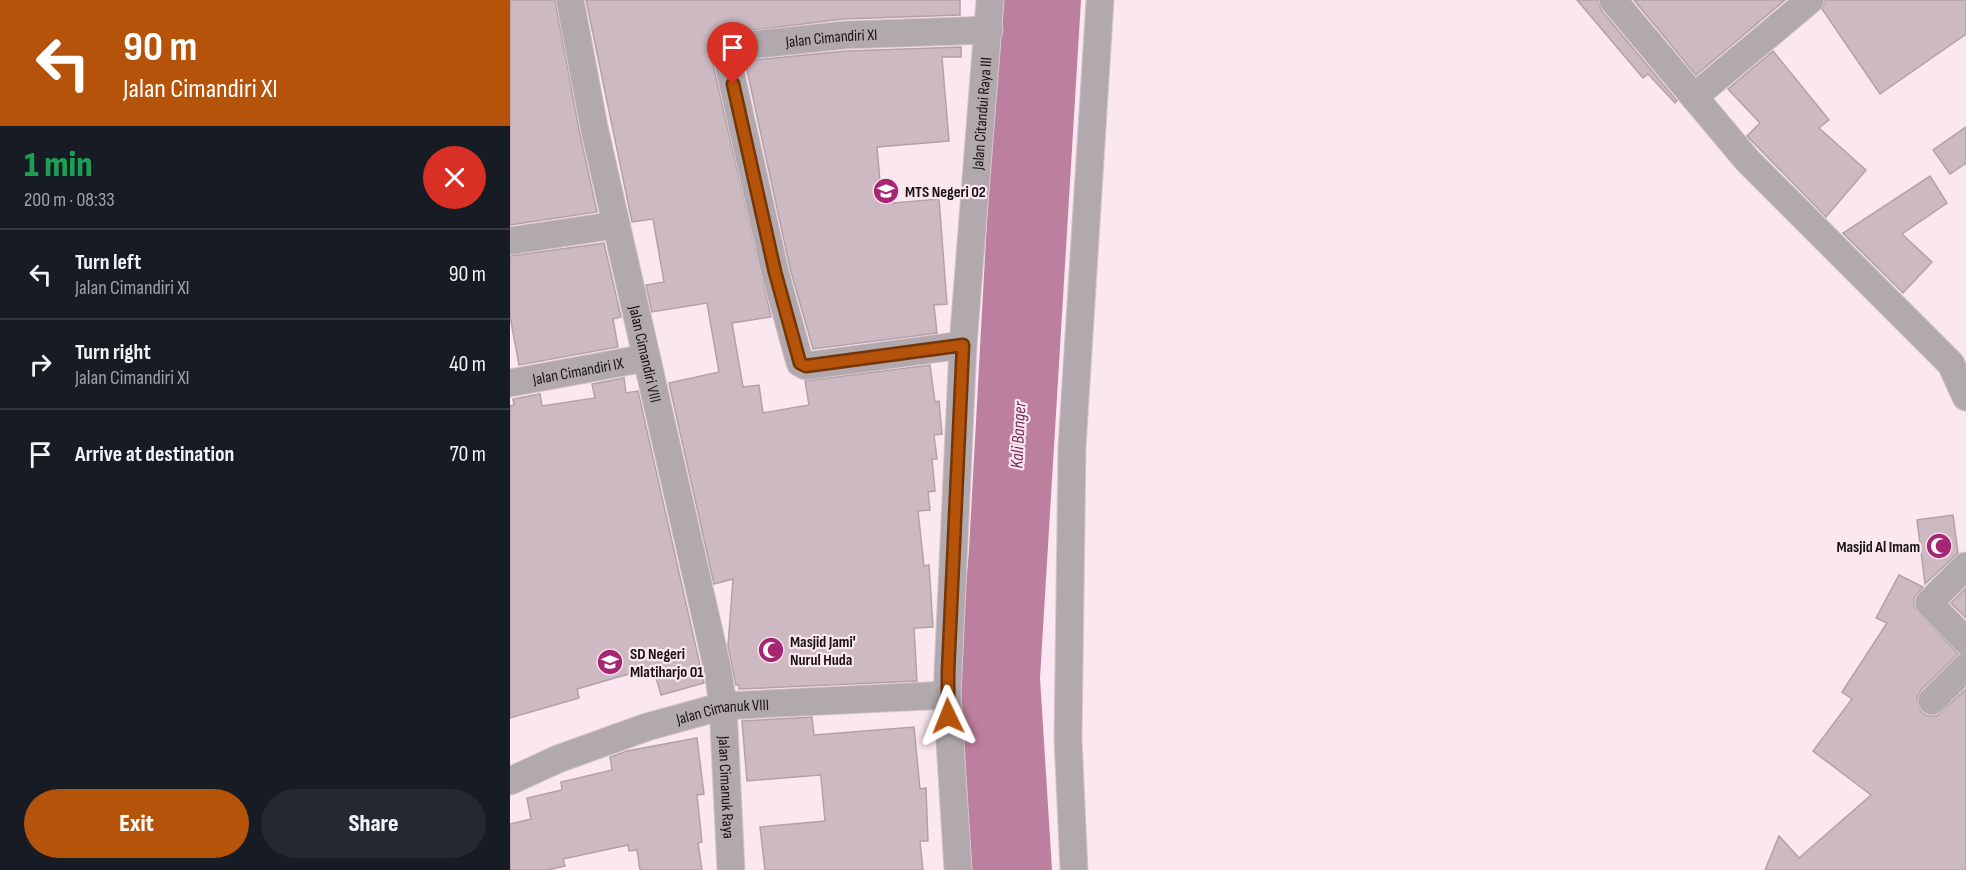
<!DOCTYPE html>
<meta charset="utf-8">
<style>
:root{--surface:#171b24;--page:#242831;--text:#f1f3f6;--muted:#9ea1a6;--line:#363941;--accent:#b45309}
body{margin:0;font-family:"Sofia Sans Condensed",sans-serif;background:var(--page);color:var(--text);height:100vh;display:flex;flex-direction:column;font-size:22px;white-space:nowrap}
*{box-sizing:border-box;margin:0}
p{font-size:20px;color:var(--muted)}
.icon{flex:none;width:33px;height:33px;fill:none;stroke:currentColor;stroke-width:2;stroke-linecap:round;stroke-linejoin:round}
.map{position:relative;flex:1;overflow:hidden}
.sheet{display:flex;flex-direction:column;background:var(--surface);width:510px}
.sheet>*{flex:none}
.hud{background:#b45309;color:#fff;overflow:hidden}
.pin{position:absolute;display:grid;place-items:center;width:51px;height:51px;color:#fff;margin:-62px -26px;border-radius:50% 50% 50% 0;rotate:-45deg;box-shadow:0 0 6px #0007}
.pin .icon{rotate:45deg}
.me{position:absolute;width:66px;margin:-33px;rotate:358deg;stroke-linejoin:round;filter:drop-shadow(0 0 4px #0008)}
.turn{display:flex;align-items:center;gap:21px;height:126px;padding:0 24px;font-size:27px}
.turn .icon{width:78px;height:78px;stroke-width:2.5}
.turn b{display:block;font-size:42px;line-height:51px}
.round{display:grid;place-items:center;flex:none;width:63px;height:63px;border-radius:32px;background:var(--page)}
.summary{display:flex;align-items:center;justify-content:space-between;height:102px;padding:0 24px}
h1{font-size:36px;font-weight:800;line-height:45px;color:#1e9e55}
.button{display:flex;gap:12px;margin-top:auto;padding:12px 24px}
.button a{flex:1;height:69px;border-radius:36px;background:var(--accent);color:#fff;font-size:24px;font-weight:800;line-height:69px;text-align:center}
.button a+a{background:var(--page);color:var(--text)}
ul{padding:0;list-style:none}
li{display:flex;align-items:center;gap:18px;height:90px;padding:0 24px;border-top:2px solid var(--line)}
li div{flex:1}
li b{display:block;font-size:22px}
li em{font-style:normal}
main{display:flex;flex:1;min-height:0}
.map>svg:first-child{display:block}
.water{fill:#bc7f9d}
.building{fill:#ccb9c1;stroke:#b3a0a9;stroke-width:1.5}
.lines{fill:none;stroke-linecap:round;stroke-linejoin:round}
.minor-casing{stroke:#d7c5cd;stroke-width:29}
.minor{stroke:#b1a9ad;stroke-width:27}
.route-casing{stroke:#753606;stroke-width:15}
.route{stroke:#b45309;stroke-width:10}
.labels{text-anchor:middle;stroke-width:4.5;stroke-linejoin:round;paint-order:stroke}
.street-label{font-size:16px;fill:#181215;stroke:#fbe7f0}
.poi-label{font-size:16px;font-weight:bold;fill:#181215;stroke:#fbe7f0;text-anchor:start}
.water-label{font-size:18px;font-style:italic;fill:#762c55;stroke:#fbe7f0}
</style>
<main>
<section class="sheet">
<div class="hud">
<div class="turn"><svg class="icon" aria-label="left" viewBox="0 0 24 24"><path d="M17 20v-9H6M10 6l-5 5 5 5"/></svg><div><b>90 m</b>Jalan Cimandiri XI</div></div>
</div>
<div class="summary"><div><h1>1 min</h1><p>200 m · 08:33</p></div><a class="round" style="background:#d93025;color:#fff"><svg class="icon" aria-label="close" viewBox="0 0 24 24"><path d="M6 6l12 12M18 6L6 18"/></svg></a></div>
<ul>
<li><svg class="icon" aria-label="left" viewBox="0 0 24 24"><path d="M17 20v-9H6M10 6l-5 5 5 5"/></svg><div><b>Turn left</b><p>Jalan Cimandiri XI</p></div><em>90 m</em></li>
<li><svg class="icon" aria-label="right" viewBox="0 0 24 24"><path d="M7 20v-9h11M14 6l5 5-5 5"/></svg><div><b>Turn right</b><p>Jalan Cimandiri XI</p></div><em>40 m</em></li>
<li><svg class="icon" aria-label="arrive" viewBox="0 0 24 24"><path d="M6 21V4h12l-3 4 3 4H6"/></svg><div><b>Arrive at destination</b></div><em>70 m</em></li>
</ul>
<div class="button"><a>Exit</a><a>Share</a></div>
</section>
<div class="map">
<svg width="1456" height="870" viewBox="0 0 1456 870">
<rect width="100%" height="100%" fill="#fbe7f0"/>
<!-- water -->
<path class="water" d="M489,0H571L530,678L542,870H461L448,682L459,550Z"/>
<!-- building -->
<g class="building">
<path d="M0,0H45L69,130L87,212L0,225Z"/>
<path d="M76,0H450V15L333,19L220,33L210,42L203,65L261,317L222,323L233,387L249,385L253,413L299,405L295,381L420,365L425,402L429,401L432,434L424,435L427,459H422L425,491L418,492L420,510L408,511L414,566L419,565L423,627L404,628L407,681L229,689V685H226L218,646L223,579L204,584L159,383L209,372L197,303L142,312L136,285L154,282L143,219L122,222Z"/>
<path d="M1067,0H1088L1091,10L1167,101L1165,103L1138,74L1133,78Z"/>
<path d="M1124,0H1275L1186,75Z"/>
<path d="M1315,0H1456V34L1370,94L1312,9Z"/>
<path d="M451,47V57H432L439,141L367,147L372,204L429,199L437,304L424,305L427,333L303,349L280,268L235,61L336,51Z"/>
<path d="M1263,51L1319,120L1309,128L1356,170L1316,217L1237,136L1250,123L1218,89Z"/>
<path d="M1456,127V163L1440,174L1423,150Z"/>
<path d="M1420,176L1437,203L1392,234L1422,262L1393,293L1333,233Z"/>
<path d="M94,243L111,317L103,319L108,347L9,365L0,316V256Z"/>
<path d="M114,378L116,393L128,391L194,683L151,695L143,667L67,689L69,698L0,718V406L4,405L3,399L30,394L32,406L85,398L82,384Z"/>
<path d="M1443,515L1448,553L1415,584L1407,520Z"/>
<path d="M1389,575L1413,587L1404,598V607L1448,654L1411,690L1407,698L1411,712L1417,716H1427L1456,689V870H1255L1269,836L1289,858L1361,795L1303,751L1342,699L1332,692L1377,623L1366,618Z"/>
<path d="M1456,588V618L1441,603Z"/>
<path d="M302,717L304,735L404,727L410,789L416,788L418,841H410L413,870H255L250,827L315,821L311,777L310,775L237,781L232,721Z"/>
<path d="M187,738L194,794L187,795L192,842L188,843L192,870H130L127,850L119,851L118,845L53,859L55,866L38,870H0V824L21,819L17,798L52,790L51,782L102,770L100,757L117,751Z"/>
</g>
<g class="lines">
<!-- minor casing -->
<g class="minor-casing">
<g id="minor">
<path id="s1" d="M60,0L84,127L208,671L213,706L221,870"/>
<path d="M1103,0L1237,160L1441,364L1456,397"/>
<path d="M1184,97L1300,0"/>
<path d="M0,241L106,225"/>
<path id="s2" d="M453,345L296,366L290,363L265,272L218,62L224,48L232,46L335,35L479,30"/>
<path id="s3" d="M0,383L136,358"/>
<path d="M1456,566L1419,603L1456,641"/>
<path d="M1422,701L1456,667"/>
<path id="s4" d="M0,781L48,759L137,727L213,706L437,695"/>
<path id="s5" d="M448,870L437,695L453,345L480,0"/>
<path d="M564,870L558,739L562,447L590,0"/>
</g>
</g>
<!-- minor -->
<use href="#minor" class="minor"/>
</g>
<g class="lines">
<!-- route casing -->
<g class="route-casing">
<path id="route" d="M223,84L265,272L290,363L296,366L453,345L438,672V716"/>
</g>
<!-- route -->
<use href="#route" class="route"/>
</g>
<!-- icons -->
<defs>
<g id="school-disc" transform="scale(1.35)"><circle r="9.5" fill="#a72674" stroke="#fbe7f0"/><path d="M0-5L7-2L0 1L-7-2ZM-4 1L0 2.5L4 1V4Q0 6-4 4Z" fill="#fff"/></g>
<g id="mosque-disc" transform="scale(1.35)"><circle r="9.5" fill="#a72674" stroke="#fbe7f0"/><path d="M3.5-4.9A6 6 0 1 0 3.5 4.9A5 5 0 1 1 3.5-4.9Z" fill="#fff"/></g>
</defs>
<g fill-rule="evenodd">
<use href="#school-disc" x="376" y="191"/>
<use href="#mosque-disc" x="1429" y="546"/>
<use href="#mosque-disc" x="261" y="650"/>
<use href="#school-disc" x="100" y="662"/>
</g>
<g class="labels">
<!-- street labels -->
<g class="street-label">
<text dy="6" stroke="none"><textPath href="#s2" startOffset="588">Jalan Cimandiri XI</textPath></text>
<text dy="6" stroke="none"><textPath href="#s5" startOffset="758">Jalan Citandui Raya III</textPath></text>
<text dy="6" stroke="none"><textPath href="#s1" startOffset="362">Jalan Cimandiri VIII</textPath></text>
<text dy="6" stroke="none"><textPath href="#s3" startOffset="69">Jalan Cimandiri IX</textPath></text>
<text dy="6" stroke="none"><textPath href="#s4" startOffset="225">Jalan Cimanuk VIII</textPath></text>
<text dy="6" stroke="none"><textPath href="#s1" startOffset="804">Jalan Cimanuk Raya</textPath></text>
</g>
<!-- poi labels -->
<g class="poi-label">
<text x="395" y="197">MTS Negeri 02</text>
<text x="1410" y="552" text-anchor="end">Masjid Al Imam</text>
<text x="280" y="647">Masjid Jami'<tspan x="280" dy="18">Nurul Huda</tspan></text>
<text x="120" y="659">SD Negeri<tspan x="120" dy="18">Mlatiharjo 01</tspan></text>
</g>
<!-- water labels -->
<g class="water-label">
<text transform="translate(508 435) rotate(-87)" y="6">Kali Banger</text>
</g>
</g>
</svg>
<div class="pin" style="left:223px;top:84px;background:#d93025"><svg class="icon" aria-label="arrive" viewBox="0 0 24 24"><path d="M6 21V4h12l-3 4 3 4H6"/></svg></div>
<svg class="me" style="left:438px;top:716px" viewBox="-20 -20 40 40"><path d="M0-17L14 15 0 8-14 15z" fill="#b45309" stroke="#fff" stroke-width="4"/></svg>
</div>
</main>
